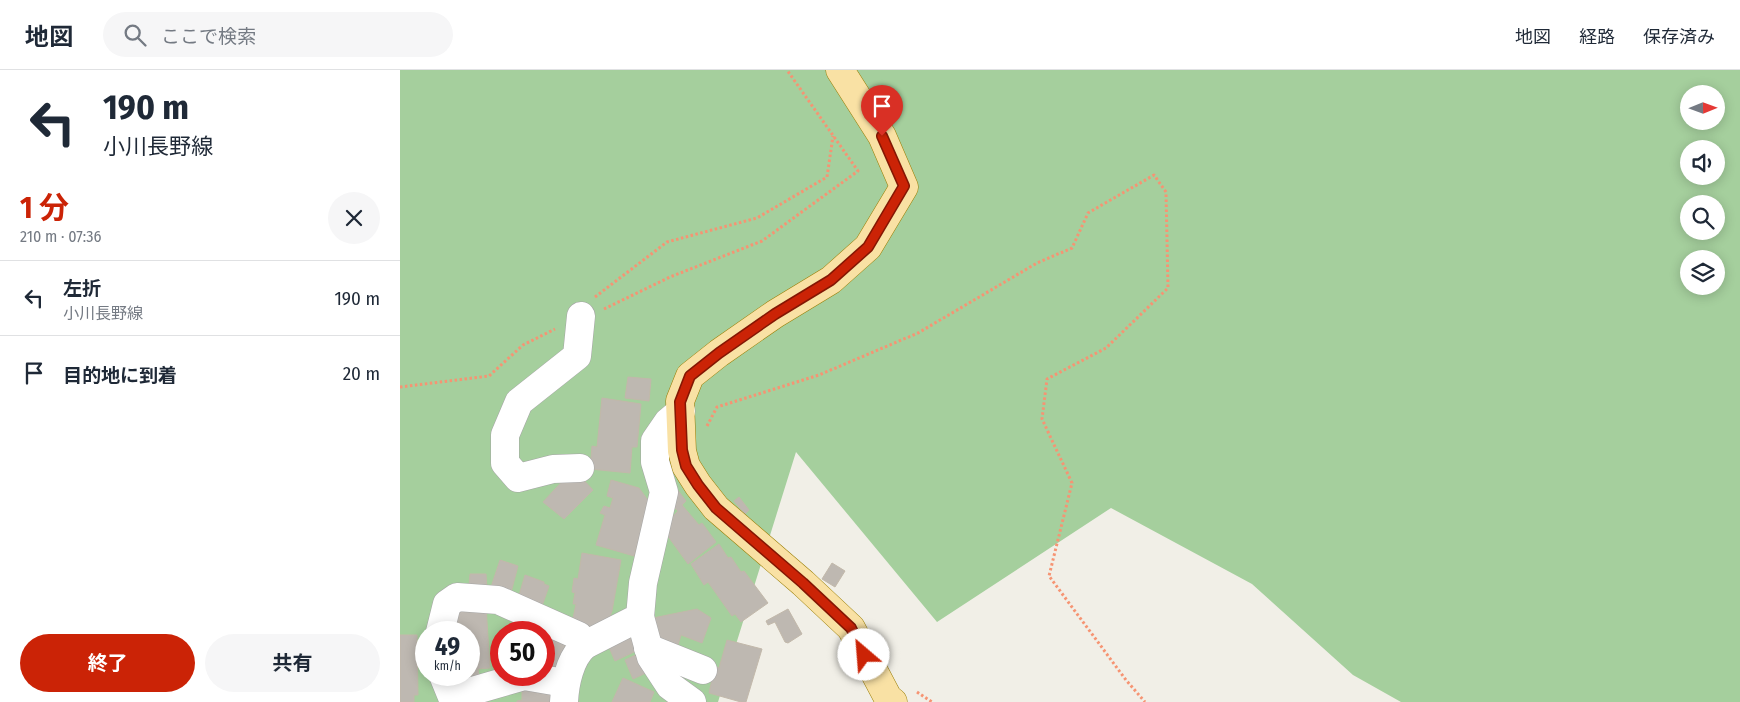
<!DOCTYPE html>
<html lang="ja">
<meta charset="utf-8">
<style>
:root{--surface:#fff;--page:#f6f6f7;--text:#1f2937;--muted:#747a83;--line:#e0e1e3;--accent:#cb2306}
body{margin:0;font-family:"Fira Sans Condensed","Noto Sans JP",sans-serif;background:var(--page);color:var(--text);height:100vh;display:flex;flex-direction:column;font-size:19px;white-space:nowrap}
*{box-sizing:border-box;margin:0}
p{font-size:16px;color:var(--muted)}
.icon{flex:none;width:28px;height:28px;fill:none;stroke:currentColor;stroke-width:2;stroke-linecap:round;stroke-linejoin:round}
.map{position:relative;flex:1;overflow:hidden}
.details{display:flex;flex-direction:column;background:var(--surface);width:400px}
.details>*{flex:none}
.guide{background:#fff;color:var(--text);overflow:hidden}
.needle{width:32px;rotate:89deg}
.fabs{position:absolute;left:1280px;top:15px;display:grid;gap:10px}
.fabs a{display:grid;place-items:center;width:45px;height:45px;border-radius:50%;background:var(--surface);box-shadow:0 2px 12px #0003;font-size:25px}
.speed{position:absolute;left:15px;top:551px;display:flex;gap:10px;font-size:25px;font-weight:700;text-align:center}
.speed>*{display:grid;place-content:center;width:65px;height:65px;border-radius:50%;background:var(--surface);box-shadow:0 2px 12px #0003;line-height:1}
.speed small{font-size:12px;font-weight:400}
.speed .limit{border:8px solid #d22;background:#fff;color:#111}
.pin{position:absolute;display:grid;place-items:center;width:42px;height:42px;color:#fff;margin:-51px -21px;border-radius:50% 50% 50% 0;rotate:-45deg;box-shadow:0 0 5px #0007}
.pin .icon{rotate:45deg}
.me{position:absolute;width:55px;margin:-28px;rotate:333deg;stroke-linejoin:round;filter:drop-shadow(0 0 4px #0008)}
.turn{display:flex;align-items:center;gap:18px;height:105px;padding:0 20px;font-size:22px}
.turn .icon{width:65px;height:65px;stroke-width:2.5}
.turn b{display:block;font-size:35px;line-height:42px}
.round{display:grid;place-items:center;flex:none;width:52px;height:52px;border-radius:26px;background:var(--page)}
.headline{display:flex;align-items:center;justify-content:space-between;height:85px;padding:0 20px}
h1{font-size:30px;font-weight:700;line-height:38px;color:var(--accent)}
.primary-button{display:flex;gap:10px;margin-top:auto;padding:10px 20px}
.primary-button a{flex:1;height:58px;border-radius:30px;background:var(--accent);color:#fff;font-size:20px;font-weight:700;line-height:58px;text-align:center}
.primary-button a+a{background:var(--page);color:var(--text)}
ul{padding:0;list-style:none}
li{display:flex;align-items:center;gap:15px;height:75px;padding:0 20px;border-top:1px solid var(--line)}
li div{flex:1}
li b{display:block;font-size:19px}
li em{font-style:normal}
header{display:flex;align-items:center;gap:30px;box-sizing:border-box;height:70px;padding:0 25px;background:var(--surface);border-bottom:1px solid var(--line)}
header strong{font-size:24px}
nav{display:flex;gap:28px;margin-inline-start:auto;font-size:18px}
.search{width:350px;height:45px;background:var(--page);display:flex;align-items:center;gap:12px;box-sizing:border-box;padding:0 18px;border-radius:28px;color:var(--muted);font-size:19px}
main{display:flex;flex:1;min-height:0}
.map>svg:first-child{display:block}
.forest{fill:#a5cf9d;fill-rule:evenodd}
.building{fill:#beb8b1;stroke:#c2b8aa}
.lines{fill:none;stroke-linecap:round;stroke-linejoin:round}
.minor-casing{stroke:#a5a5a5;stroke-width:29}
.major-casing{stroke:#997d04;stroke-width:29}
.path{stroke:#f69473;stroke-width:3;stroke-dasharray:2.5 2.5;stroke-linecap:butt}
.minor{stroke:#fff;stroke-width:28}
.major{stroke:#f9e1a4;stroke-width:28}
.route-casing{stroke:#841704;stroke-width:12}
.route{stroke:#cb2306;stroke-width:9}
</style>
<header>
<strong>地図</strong>
<div class="search"><svg class="icon" aria-label="search" viewBox="0 0 24 24"><circle cx="10" cy="10" r="6"/><path d="M15 15l6 6"/></svg>ここで検索</div>
<nav><a>地図</a><a>経路</a><a>保存済み</a></nav>
</header>
<main>
<section class="details">
<div class="guide">
<div class="turn"><svg class="icon" aria-label="left" viewBox="0 0 24 24"><path d="M17 20v-9H6M10 6l-5 5 5 5"/></svg><div><b>190 m</b>小川長野線</div></div>
</div>
<div class="headline"><div><h1>1 分</h1><p>210 m · 07:36</p></div><a class="round"><svg class="icon" aria-label="close" viewBox="0 0 24 24"><path d="M6 6l12 12M18 6L6 18"/></svg></a></div>
<ul>
<li><svg class="icon" aria-label="left" viewBox="0 0 24 24"><path d="M17 20v-9H6M10 6l-5 5 5 5"/></svg><div><b>左折</b><p>小川長野線</p></div><em>190 m</em></li>
<li><svg class="icon" aria-label="arrive" viewBox="0 0 24 24"><path d="M6 21V4h12l-3 4 3 4H6"/></svg><div><b>目的地に到着</b></div><em>20 m</em></li>
</ul>
<div class="primary-button"><a>終了</a><a>共有</a></div>
</section>
<div class="map">
<svg width="1340" height="632" viewBox="0 0 1340 632">
<rect width="100%" height="100%" fill="#f1efe7"/>
<!-- forest -->
<path class="forest" d="M0,0H1340V632H1001L953,605L852,514L711,438L537,552L396,382L318,632H0ZM1289,24H1316V51H1289ZM1289,79H1316V106H1289ZM1289,134H1316V161H1289ZM1289,189H1316V216H1289ZM26,562H69V605H26ZM101,562H144V605H101Z"/>
<!-- building -->
<g class="building">
<path d="M228,307L251,309L249,331L225,328Z"/>
<path d="M202,328L241,334L237,377H232L230,403L190,399L192,376L197,377Z"/>
<path d="M168,405L180,406L193,420L164,449L143,432Z"/>
<path d="M211,410L239,418L250,433L234,486L196,475L205,445L200,443L204,436L210,438L213,428L207,426Z"/>
<path d="M277,419L286,431L282,435L299,455L302,453L316,472L288,494L262,458L278,441L271,434Z"/>
<path d="M339,427L349,440L345,444L334,431Z"/>
<path d="M319,474L328,488L331,487L341,502L344,501L368,533L341,552L335,544L332,546L308,512L304,515L291,494Z"/>
<path d="M182,483L221,490L212,541L209,549L194,558L172,553L176,534H173L175,523L172,522L174,508L178,509Z"/>
<path d="M100,490L118,496L109,530L89,523Z"/>
<path d="M432,493L445,501L435,517L422,509Z"/>
<path d="M70,504H86L87,519L69,517Z"/>
<path d="M125,505L144,512V514L149,516L142,536L117,532Z"/>
<path d="M86,536L90,598L78,599L79,609H66V605H69V562H54L52,538Z"/>
<path d="M297,539L311,548L302,573L281,565L277,578L260,570L253,548Z"/>
<path d="M388,539L402,564L388,573L385,572L375,552L368,555L366,551Z"/>
<path d="M136,553L167,566L158,605L144,601V562H134Z"/>
<path d="M0,565H17L18,625H14V632H0Z"/>
<path d="M232,565L238,580L215,591L208,575Z"/>
<path d="M327,570L362,579L346,632H341L309,623L315,596L319,598Z"/>
<path d="M240,583L248,602L233,609L225,590Z"/>
<path d="M223,608L254,622L250,632H212Z"/>
<path d="M122,615L153,617V632H117V631L122,630Z"/>
</g>
<g class="lines">
<!-- minor casing -->
<g class="minor-casing">
<g id="minor">
<path d="M180,398L153,399L118,408L105,393V365L119,332L177,286L181,246"/>
<path d="M240,547L251,587L270,616L292,632"/>
<path d="M40,562L47,534L57,527L98,530L179,566L185,575"/>
<path d="M248,578L303,600"/>
<path d="M43,605L52,627L124,606L165,613"/>
<path d="M164,632C165,613 170,588 185,575L240,547L243,513L264,422L255,392V371L268,352L281,341"/>
</g>
</g>
<!-- major casing -->
<g class="major-casing">
<path id="major" d="M440,0L482,66L504,117L468,177L431,210L375,244L319,283L290,306L280,331L282,381L286,396L298,415L316,438L403,513L451,558L488,628L493,632"/>
</g>
<!-- path -->
<g class="path">
<path d="M195,227L267,172L357,148L427,107L433,66"/>
<path d="M204,239L270,207L362,171L458,101L387,0"/>
<path d="M0,317L89,306L123,275L155,259"/>
<path d="M307,356L317,337L419,305L518,263L637,193L672,178L688,143L754,105L766,122L768,218L706,278L647,309L642,349L672,413L649,506L726,610L745,632"/>
<path d="M517,622L532,632"/>
</g>
<!-- minor -->
<use href="#minor" class="minor"/>
<!-- major -->
<use href="#major" class="major"/>
</g>
<g class="lines">
<!-- route casing -->
<g class="route-casing">
<path id="route" d="M464,585L451,558L403,513L316,438L298,415L286,396L282,380L280,332L290,306L319,283L375,244L431,210L468,177L504,116L482,66"/>
</g>
<!-- route -->
<use href="#route" class="route"/>
</g>
</svg>
<div class="fabs">
<a><svg class="needle" viewBox="-14 -14 28 28"><path d="M0-13l5 13h-10z" fill="#e53935"/><path d="M0 13l5-13h-10z" fill="#747a83"/></svg></a>
<a><svg class="icon" aria-label="sound" viewBox="0 0 24 24"><path d="M4 9h4l5-4v14l-5-4H4zM17 9q2 3 0 6"/></svg></a>
<a><svg class="icon" aria-label="search" viewBox="0 0 24 24"><circle cx="10" cy="10" r="6"/><path d="M15 15l6 6"/></svg></a>
<a><svg class="icon" aria-label="layers" viewBox="0 0 24 24"><path d="M12 4l9 5-9 5-9-5zM3 14l9 5 9-5"/></svg></a>
</div>
<div class="speed"><div>49<small>km/h</small></div><div class="limit">50</div></div>
<div class="pin" style="left:482px;top:66px;background:#d93025"><svg class="icon" aria-label="arrive" viewBox="0 0 24 24"><path d="M6 21V4h12l-3 4 3 4H6"/></svg></div>
<svg class="me" style="left:464px;top:585px" viewBox="-20 -20 40 40"><circle r="19" fill="#fff"/><path d="M0-13L10 11 0 6-10 11z" fill="#cb2306"/></svg>
</div>
</main>
